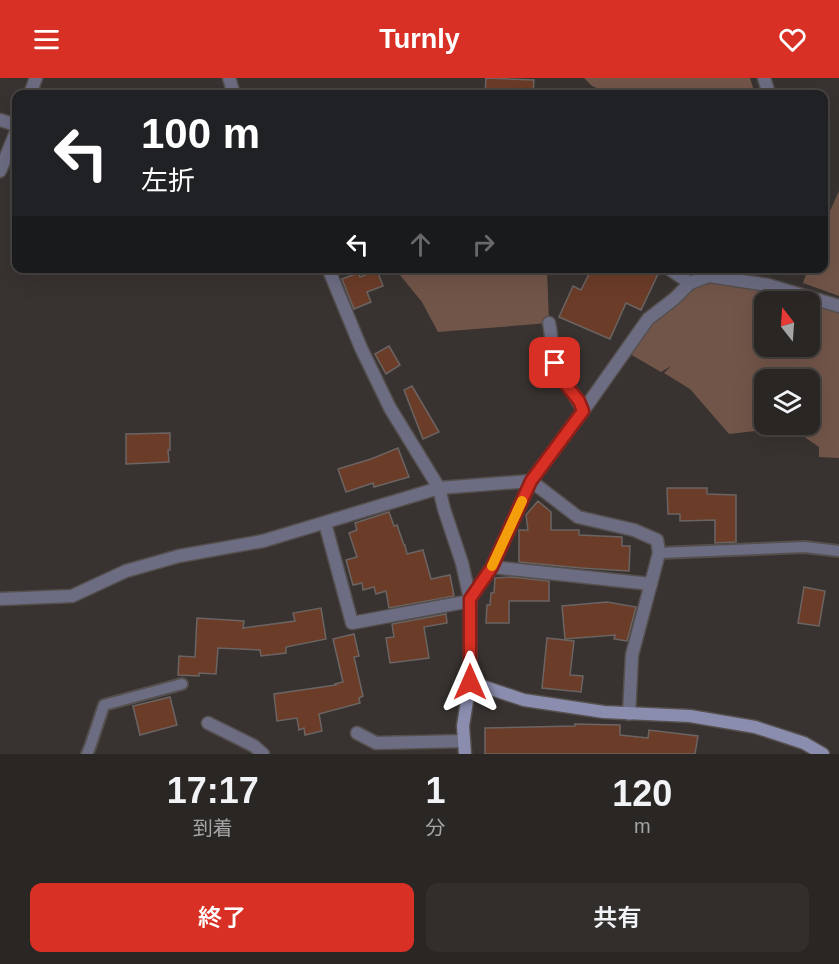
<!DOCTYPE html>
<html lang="ja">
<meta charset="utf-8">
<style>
:root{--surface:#2a2624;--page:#322e2c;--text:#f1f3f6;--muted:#a5a5a6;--line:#464341;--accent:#d93025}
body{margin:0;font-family:Helvetica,"Noto Sans JP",sans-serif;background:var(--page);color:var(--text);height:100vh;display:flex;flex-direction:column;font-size:22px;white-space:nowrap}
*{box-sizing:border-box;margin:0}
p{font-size:20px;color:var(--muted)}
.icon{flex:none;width:33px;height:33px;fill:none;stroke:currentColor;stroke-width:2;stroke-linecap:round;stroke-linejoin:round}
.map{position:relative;height:676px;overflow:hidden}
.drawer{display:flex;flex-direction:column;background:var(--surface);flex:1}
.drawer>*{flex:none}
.guide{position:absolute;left:12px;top:12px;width:816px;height:183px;border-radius:12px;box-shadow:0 6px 24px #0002,0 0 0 2px var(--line);background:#202124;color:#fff;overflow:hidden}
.needle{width:39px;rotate:343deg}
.buttons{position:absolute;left:754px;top:213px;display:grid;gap:12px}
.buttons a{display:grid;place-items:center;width:66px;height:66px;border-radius:12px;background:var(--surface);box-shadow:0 6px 24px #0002,0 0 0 2px var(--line);font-size:30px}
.pin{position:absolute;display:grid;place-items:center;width:51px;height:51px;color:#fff;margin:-26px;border-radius:12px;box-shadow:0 3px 9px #0006}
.me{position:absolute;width:66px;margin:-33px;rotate:0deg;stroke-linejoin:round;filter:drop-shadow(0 0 4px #0008)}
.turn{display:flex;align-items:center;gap:21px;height:126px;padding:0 30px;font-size:27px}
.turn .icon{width:78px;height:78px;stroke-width:2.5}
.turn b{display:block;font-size:42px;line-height:51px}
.lanes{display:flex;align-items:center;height:57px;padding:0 30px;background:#0003;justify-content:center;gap:30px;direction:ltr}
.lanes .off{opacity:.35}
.eta{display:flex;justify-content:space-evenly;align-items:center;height:102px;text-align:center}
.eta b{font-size:36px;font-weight:600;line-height:42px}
.button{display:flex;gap:12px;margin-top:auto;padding:12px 30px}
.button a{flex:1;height:69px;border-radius:12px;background:var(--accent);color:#fff;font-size:24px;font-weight:600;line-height:69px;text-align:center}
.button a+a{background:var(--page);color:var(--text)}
header{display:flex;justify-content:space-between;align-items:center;height:78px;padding:0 30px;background:var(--accent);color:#fff;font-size:27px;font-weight:600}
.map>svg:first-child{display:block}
.green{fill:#725549;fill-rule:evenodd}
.building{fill:#6b3c28;stroke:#6b6462;stroke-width:1.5}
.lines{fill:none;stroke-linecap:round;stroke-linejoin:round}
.lane-casing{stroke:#55504e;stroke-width:14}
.street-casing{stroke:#55504e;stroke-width:15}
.secondary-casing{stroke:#55504e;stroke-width:15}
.lane{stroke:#6c6d83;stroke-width:10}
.street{stroke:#6c6d83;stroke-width:12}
.secondary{stroke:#8b8daf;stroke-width:12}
.route-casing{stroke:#8d1f18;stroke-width:15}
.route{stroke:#d93025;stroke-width:10}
.slow{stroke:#f59e0b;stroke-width:10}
</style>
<header><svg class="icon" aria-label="menu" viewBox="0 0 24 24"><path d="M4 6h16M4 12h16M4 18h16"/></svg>Turnly<svg class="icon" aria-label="heart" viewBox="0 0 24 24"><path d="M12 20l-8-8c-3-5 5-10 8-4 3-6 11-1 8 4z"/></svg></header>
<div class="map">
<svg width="839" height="676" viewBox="0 0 839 676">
<rect width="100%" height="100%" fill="#383330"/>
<!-- green -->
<g class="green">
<path d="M584,0H750L755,16H610L592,8Z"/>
<path d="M839,113V218L803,205L808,191L824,190V146Z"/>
<path d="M395,191H547L549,245L438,254L422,224Z"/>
<path d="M709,202L735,205L744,210L839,228V380L819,379V369L790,349L729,356L690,311L664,295L671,288L661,294L630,276L647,243L685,212ZM765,224H810V268H765ZM765,302H810V346H765Z"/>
</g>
<!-- building -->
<g class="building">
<path d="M486,0L534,2L533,16H485Z"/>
<path d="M592,190H618L632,194L634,190H645L658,196L641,232L626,225L610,261L559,239L573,208L581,212Z"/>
<path d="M377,192L383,208L367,214L371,224L354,231L342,201L358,195L360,199Z"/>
<path d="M389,268L400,287L386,296L375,276Z"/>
<path d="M412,308L439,354L423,361L404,312Z"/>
<path d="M170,355V372H168L169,384L126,386V356Z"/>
<path d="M398,370L409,399L374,409L373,405L346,414L338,391L371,381Z"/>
<path d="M667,410H707V416L736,417V464L715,465V442L680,443V436H668Z"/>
<path d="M538,423L551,434V452H579V457L622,459V468H630L629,493L581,490L519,484V452H528L526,437Z"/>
<path d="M389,434L394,448L397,447L404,467H405L407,476L423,472L431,501L450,497L454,518L389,530L386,513L376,516L374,509L363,512L362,505L353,507L346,482L357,479L349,455L357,452L355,445Z"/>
<path d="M495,500L511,499L549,503V523H509V545H486L487,527H490L491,515H494Z"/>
<path d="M804,509L825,513L819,548L798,545Z"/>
<path d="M607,524L636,529L627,563L614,561L615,557L565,561L562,528Z"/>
<path d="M321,530L326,561L286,569V575L261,578L260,572L218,570L216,596L199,595V598L178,597L179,578L195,579L197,540L244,543L243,550L295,543L293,535Z"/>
<path d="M446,536L447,545L424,549L429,580L390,585L386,560L394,559L392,546Z"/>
<path d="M354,556L359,578L354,579L363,618L359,620L360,625L319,636L322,653L305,657L304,650L299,652L297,640L277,643L274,616L336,607L335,606L343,604L333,561Z"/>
<path d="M547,560L574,563L570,597L583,598L581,614L542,610Z"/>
<path d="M170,619L177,647L140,657L133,628Z"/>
<path d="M575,646L620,647V657L648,660L649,652L698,658L695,676H485V650L575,648Z"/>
</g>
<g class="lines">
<!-- lane casing -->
<g class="lane-casing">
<g id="lane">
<path d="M659,475L805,469L839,473"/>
<path d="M87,676L90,669L104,627L182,606"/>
</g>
</g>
<!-- street casing -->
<g class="street-casing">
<g id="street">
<path d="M229,0L234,16"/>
<path d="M764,0L769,16"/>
<path d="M30,16L36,0"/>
<path d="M0,42L16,47"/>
<path d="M0,93L16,54"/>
<path d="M328,190L361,270L390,330L439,410L444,431L462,485L470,521"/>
<path d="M668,190L690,205"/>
<path d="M549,245C552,257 551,276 556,287C564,304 576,317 583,333"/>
<path d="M325,445L352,545L470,523"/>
<path d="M492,489L651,506"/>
<path d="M0,521L72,518L126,493L179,478L263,463L439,410L531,403L578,439L634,452L657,462L659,475L632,577L629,636"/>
<path d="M470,521L492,489L531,403L583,333L648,241L674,221L690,205L709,198L768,207L839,228"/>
<path d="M208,645L254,668L263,676"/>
<path d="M357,655L376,665L464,663"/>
</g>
</g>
<!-- secondary casing -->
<g class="secondary-casing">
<g id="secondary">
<path d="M470,604L524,622L604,634L690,638L755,649L804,665L823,676"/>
<path d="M465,676L463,648L470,604V521"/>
</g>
</g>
<!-- lane -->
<use href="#lane" class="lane"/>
<!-- street -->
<use href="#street" class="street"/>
<!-- secondary -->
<use href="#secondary" class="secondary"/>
</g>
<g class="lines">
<!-- route casing -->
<g class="route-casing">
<path id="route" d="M470,604V521L492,489L531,403L583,333L579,323L567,308L555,285"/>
</g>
<!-- route -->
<use href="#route" class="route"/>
<!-- slow -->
<path class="slow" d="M492,488L522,423"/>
</g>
</svg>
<div class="buttons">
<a><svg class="needle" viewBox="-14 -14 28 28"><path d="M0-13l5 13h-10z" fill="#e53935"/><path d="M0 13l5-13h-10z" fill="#a5a5a6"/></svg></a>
<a><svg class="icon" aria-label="layers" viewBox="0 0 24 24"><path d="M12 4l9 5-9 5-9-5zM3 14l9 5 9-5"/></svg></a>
</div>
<div class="pin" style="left:555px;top:285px;background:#d93025"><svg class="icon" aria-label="arrive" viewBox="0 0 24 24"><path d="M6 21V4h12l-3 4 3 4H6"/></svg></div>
<svg class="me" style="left:470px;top:604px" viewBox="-20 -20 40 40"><path d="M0-17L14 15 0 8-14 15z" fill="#d93025" stroke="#fff" stroke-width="4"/></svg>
<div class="guide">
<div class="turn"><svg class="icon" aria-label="left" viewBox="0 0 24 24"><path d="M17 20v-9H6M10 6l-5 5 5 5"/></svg><div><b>100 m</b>左折</div></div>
<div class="lanes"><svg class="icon" aria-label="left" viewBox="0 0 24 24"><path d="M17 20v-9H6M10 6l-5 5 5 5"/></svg><svg class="icon off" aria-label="ahead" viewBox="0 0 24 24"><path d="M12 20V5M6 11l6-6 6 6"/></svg><svg class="icon off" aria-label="right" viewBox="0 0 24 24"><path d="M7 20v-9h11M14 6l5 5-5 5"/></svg></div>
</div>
</div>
<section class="drawer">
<div class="eta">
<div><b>17:17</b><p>到着</p></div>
<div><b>1</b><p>分</p></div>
<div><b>120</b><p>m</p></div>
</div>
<div class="button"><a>終了</a><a>共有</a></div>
</section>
